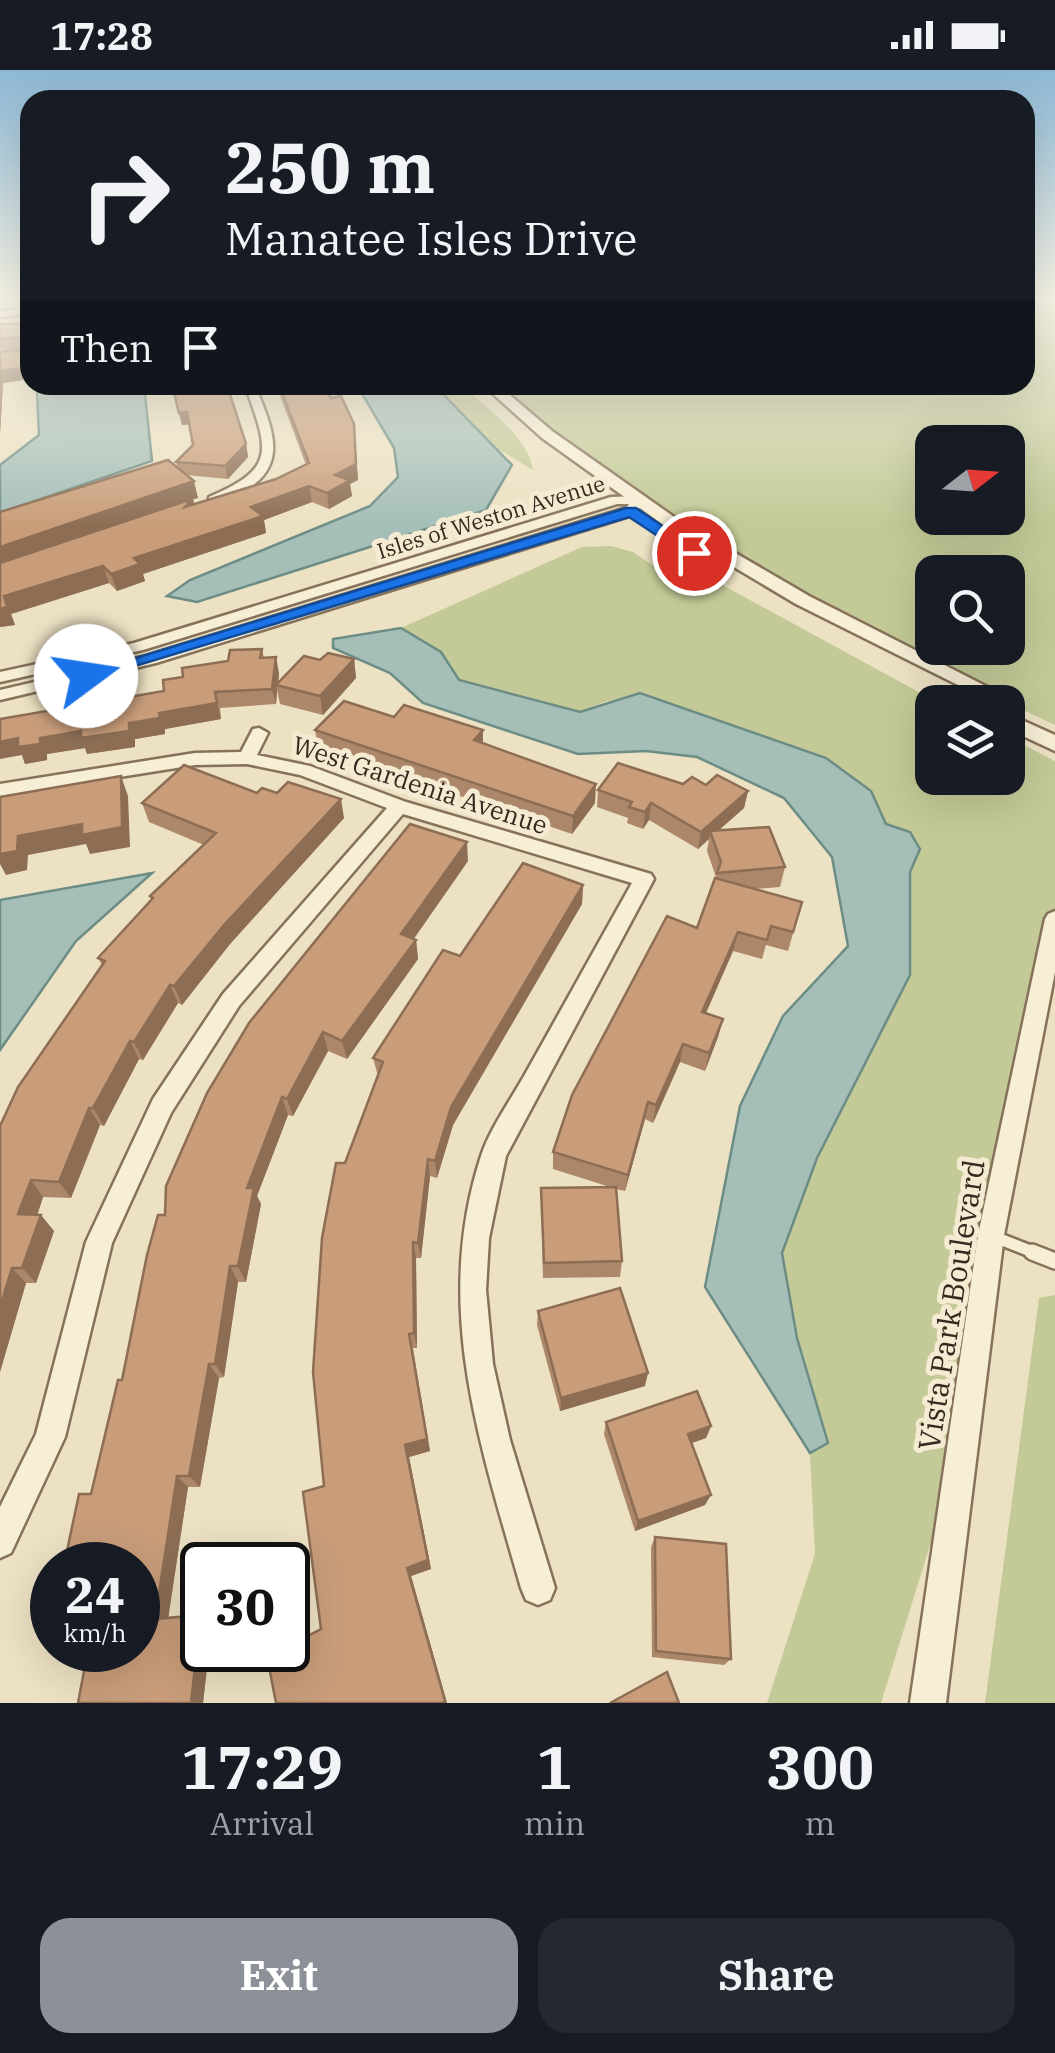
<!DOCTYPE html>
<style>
:root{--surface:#171b24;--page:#242831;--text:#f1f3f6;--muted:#9ea1a6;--accent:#8c9099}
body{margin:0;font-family:"IBM Plex Serif",serif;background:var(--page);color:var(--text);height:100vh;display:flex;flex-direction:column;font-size:38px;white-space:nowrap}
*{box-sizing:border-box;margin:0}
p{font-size:32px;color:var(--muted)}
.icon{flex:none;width:55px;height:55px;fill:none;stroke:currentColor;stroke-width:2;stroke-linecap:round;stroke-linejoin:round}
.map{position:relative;height:1633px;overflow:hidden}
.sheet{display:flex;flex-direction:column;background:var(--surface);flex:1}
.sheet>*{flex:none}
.top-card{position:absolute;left:20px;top:20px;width:1015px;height:305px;border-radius:30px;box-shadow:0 10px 40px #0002;background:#171b24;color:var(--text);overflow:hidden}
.needle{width:65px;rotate:73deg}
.controls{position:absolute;left:915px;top:355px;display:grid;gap:20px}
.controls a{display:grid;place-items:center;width:110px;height:110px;border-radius:20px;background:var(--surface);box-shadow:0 10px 40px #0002;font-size:50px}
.speed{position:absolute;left:30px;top:1472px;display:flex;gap:20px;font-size:50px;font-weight:700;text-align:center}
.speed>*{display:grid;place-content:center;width:130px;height:130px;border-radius:50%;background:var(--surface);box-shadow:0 10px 40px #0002;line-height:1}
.speed small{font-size:25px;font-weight:400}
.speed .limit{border:5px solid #111;border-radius:15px;background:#fff;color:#111}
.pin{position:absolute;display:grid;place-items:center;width:85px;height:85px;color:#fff;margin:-42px;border:5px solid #fff;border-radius:50%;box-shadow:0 2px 10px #0007}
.me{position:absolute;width:110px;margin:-55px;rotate:76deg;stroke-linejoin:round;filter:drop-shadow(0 0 8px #0008)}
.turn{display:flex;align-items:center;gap:35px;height:210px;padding:0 40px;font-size:45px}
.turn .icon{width:130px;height:130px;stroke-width:2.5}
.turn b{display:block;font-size:70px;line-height:85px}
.then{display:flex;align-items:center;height:95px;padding:0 40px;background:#0003;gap:20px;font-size:38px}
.eta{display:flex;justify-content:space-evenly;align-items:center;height:170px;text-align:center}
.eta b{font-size:60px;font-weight:800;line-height:70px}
.action{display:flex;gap:20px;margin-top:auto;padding:20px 40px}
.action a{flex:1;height:115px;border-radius:30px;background:var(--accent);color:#fff;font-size:40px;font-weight:800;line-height:115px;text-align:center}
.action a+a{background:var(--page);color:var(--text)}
.status{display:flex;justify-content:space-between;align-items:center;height:70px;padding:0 50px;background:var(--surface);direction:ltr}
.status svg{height:28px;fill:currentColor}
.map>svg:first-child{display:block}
.green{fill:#c3ca97;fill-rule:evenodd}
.water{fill:#a5bfb8;stroke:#6c8d85;stroke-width:2.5}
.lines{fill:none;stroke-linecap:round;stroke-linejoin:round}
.service-far1-casing{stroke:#86725a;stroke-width:16}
.service-casing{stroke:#86725a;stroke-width:20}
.minor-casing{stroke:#86725a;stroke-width:5}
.tertiary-casing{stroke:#86725a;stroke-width:5}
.service-far1{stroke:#f7eed6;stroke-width:11}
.service{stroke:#f7eed6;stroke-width:15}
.minor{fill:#f7eed6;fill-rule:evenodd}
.tertiary{fill:#f7eed6;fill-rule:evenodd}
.wall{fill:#ad8769}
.shaded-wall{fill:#8d6e55}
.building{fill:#c99d7a;stroke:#8d6e55;stroke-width:2.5}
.route{fill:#1a73e8;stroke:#114b97;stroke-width:2.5}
.labels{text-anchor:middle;stroke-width:10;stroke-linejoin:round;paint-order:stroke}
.far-street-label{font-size:22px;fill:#362a1e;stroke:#f4ebd2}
.street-label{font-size:25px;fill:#362a1e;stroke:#f4ebd2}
.near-street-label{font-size:30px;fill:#362a1e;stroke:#f4ebd2}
</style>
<div class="status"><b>17:28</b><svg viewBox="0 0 49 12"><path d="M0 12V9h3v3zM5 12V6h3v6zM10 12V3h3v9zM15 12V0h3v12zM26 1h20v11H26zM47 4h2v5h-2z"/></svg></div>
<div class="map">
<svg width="1055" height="1633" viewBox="0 0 1055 1633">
<rect width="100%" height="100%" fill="#ece1c3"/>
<!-- green -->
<g class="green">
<path d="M1025,227H1055V655L929,595L638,430L490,315H1025ZM932,372H1008V448H932ZM932,502H1008V578H932Z"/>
<path d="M434,315H463C486,339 528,366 533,400L490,374Z"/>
<path d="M611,476L633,482L689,520L686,508L715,511L937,632H932V708H1008V667L1055,691V849L963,1369L881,1633H767L815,1484L810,1383L828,1373L797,1268L782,1183L817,1088L910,905V762L886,754L871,721L607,631L580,642L459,609L441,582L401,558L582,477Z"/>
<path d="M1055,1225V1633H985L1039,1228Z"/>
</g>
<!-- water -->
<g class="water">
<path d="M83,315H144L152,391L0,443V395L39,365L37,322Z"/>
<path d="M357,315H434L512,395L486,440L197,532L167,526L190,510L370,436L398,407L394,378Z"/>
<path d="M401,558L441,582L459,610L580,642L640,623L826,688L871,721L886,754L910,762L920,779L910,802V905L817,1088L782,1183L797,1268L828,1373L810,1383L705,1217L740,1036L783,946L848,876L832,787L784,728L697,687L646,681L578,684L423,633L390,603L333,578V569Z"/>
<path d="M152,803L76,871L0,980V830Z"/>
</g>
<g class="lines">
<!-- service-far1 casing -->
<g class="service-far1-casing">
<path id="service-far1" d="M992,1166L1038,1184"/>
</g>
<!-- service casing -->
<g class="service-casing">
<path id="service" d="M1032,1182L1055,1191"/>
</g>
<!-- minor casing -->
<g class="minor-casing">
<g id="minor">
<path d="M30,238V244L0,247V241Z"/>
<path d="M245,315H255C270,354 291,393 246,420C235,427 222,433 209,433V427C279,398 267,378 245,315Z"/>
<path d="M638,426L644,430L636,444L156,593L0,630V620L146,586L626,438L629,434H617L143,580L0,612V602L134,573L611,427Z"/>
<path d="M259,658L268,663L257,685L310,696L406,732L651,804L654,809L506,1086L489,1168L486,1220L493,1294L510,1370L555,1518L550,1530L538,1535L526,1530L521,1518C480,1374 432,1236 481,1086C491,1056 513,1027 528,999C563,937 597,875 632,813L403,744L239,936L171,1043L112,1173L65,1367L11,1483L0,1488V1437L36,1364L86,1172L153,1029L223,924L387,738L300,705L247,694L195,695L0,726V714L195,683L241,682L253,659Z"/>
<path d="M1055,841V902L1004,1165L946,1633H910L978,1165L1045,849L1048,844Z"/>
</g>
</g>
<!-- tertiary casing -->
<g class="tertiary-casing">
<g id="tertiary">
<path d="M483,315H498L552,361L677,449L809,526L1017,632L1008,638V632H992L796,534L665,456L542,368Z"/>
<path d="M1008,644L1055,665V681L1008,659Z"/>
</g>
</g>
<!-- service-far1 -->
<use href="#service-far1" class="service-far1"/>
<!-- service -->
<use href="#service" class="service"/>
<!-- minor -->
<use href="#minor" class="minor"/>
<!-- tertiary -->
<use href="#tertiary" class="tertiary"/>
</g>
<!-- wall -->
<g class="wall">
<path d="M30,253V309L3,313L0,364V282L27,279L0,280V254Z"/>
<path d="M276,315H323L331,328L354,354L358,410L350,414L352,426L329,439L312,432L264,450L266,463L143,504L145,511L117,521L109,513L11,544L15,555L0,557V442L178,399L176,392L193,375L189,354L182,355L174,325L246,374L248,387L228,409L186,405L198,428L193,429L194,434L276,409L306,395Z"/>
<path d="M262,579L264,588L279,603L278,613L320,590L354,589L356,608L323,645L280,634L277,620L276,634L220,638L221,649L165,659V664L135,669V677L87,684L85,678L47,684V690L25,694L22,685L164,621L183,607Z"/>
<path d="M394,647L483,660V673L595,733L572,764L318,678L315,660Z"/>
<path d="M683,714L706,715L748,721L744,738L718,761L785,797L780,817L754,819L802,832L788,881L766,875L762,889L733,881L706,943L723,949L718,967L705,1001L680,992L653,1053L645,1049L625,1121L616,1119L622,1191L620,1207L543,1208L541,1118L610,1117L553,1099V1082L697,858L716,807L707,781L709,769L698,779L649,750L643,759L627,753L628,748L597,737L598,720Z"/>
<path d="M257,723L344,748L230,874L182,935L178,933L143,990L139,989L104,1056L100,1055L71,1128L43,1127L37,1145L54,1161L36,1213H26L0,1302V1056L102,895L98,888L151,830L150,826L204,775L149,752L142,733Z"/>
<path d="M468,791L413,869L416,870L418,889L347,989L328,981L293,1046L288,1045L257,1126L261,1134L246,1212H238L224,1307L219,1308L200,1417H188L168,1548L209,1580L203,1633H78L138,1580L91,1424L165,1145Z"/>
<path d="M583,815L582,834L453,1055L437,1108L430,1106L421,1188H416L417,1278H413L430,1381L409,1387L431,1499L411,1506L447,1633H276L321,1559L324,1416L378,1006L373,988L460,886Z"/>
<path d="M538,1241L645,1316L560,1341L537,1255Z"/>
<path d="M606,1352L711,1356L706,1368L692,1373L705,1435L635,1461L604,1364Z"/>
<path d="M655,1467L731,1589L724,1595L652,1587L651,1477Z"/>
</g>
<!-- shaded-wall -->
<g class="shaded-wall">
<path d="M30,297V309L3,313L0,364V301Z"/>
<path d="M187,342L190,354L182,355L179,343Z"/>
<path d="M354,354L358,410L350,414L352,426L329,439L327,423L335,405Z"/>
<path d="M246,374L248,387L228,409L225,396Z"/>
<path d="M194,411L198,428L193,429L197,445L0,496V477Z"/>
<path d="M309,416L312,432L264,450L266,463L143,504L145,511L117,521L111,504L134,488L251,437Z"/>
<path d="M103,496L109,513L11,544L15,555L0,557V539L4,526Z"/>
<path d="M276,587L279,603L278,615H276L277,620L276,634L272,619Z"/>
<path d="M354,589L356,608L323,645L320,626Z"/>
<path d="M215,622L221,649L165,659V664L135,669V677L87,684L85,678L47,684V690L25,694L22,685L0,689V672L18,668H40L129,653Z"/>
<path d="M483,660V678L474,670Z"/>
<path d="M121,706L128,726L130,777L90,784L86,774L28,785L27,800L6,805L0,794V774L18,766Z"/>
<path d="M596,714L595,733L572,764L573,746Z"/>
<path d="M748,721L744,738L712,766L710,761L709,769L698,779L701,762Z"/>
<path d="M341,729L344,748L230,874L182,935L174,916L224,855Z"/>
<path d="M651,733L649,750L643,759L645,742Z"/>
<path d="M467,772L468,791L404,883L401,864Z"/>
<path d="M583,815L582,834L453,1055L437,1108L435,1091L451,1037Z"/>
<path d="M738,862L733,881L698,961L702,942Z"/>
<path d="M416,870L418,889L347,989L342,971Z"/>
<path d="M170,915L178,933L143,990L134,972Z"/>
<path d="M723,949L718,967L705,1001L709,983Z"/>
<path d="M323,962L328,981L293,1046L287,1029Z"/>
<path d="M130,971L139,989L104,1056L93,1038Z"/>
<path d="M683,974L680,992L653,1053L656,1035Z"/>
<path d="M282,1027L288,1045L257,1126L261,1134L246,1212L238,1196L247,1118Z"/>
<path d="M648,1032L645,1049L625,1121L628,1105Z"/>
<path d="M89,1038L100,1055L71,1128L59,1112Z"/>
<path d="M428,1089L430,1106L421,1188L418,1173Z"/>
<path d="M31,1110L43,1127L32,1161L18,1144Z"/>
<path d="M41,1145L54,1161L36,1213L22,1198Z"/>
<path d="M413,1172L416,1188L417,1278L414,1263Z"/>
<path d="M230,1196L238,1212L224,1307L215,1294Z"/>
<path d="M12,1198L26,1213L0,1302V1237Z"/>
<path d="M409,1264L430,1381L409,1387L431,1499L411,1506L447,1633H442L407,1498L405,1375Z"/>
<path d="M209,1294L219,1308L200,1417L189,1406Z"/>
<path d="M648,1303L645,1316L560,1341L561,1328Z"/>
<path d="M711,1356L706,1368L683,1376L688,1364Z"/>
<path d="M177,1406L188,1417L167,1556L155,1549Z"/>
<path d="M711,1425L705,1435L635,1461L638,1451Z"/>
<path d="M201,1545L202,1580H209L203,1633H191Z"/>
</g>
<!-- building -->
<g class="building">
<path d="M30,253V297L0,301V282L26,279L29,267L0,269V254Z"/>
<path d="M172,315H227L246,374L225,396L176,392L193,375L187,342L179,343Z"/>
<path d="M279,315H323L331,328L341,326L354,354L356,394L335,405L350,410L327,423L309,416L251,437L263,446L134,488L140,494L111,504L103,496L4,526L7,537L0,539V493L192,429L185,437L276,409L309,393Z"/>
<path d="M168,390L194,411L0,477V442Z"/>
<path d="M262,579L260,588L276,587L272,619L215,622L217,633L159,643L160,648L129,653V661L81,668V661L40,668V674L18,677V668L0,672V649L164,621L163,610L183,607L182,598L228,591L230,580Z"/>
<path d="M328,583L354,589L320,626L276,615L304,586L320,590Z"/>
<path d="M344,631L394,647L404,635L483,660L474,670L596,714L573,746L315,660Z"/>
<path d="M618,693L683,714L692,707L706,715L717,705L748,721L701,762L651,733L645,742L629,737L632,732L598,720Z"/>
<path d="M184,695L257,723L262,718L277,723L288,712L341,729L224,855L174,916L170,915L134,972L130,971L93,1038H89L59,1112L31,1110L18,1144L41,1145L22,1198H12L0,1237V1056L18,1017L105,891L98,888L153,828L150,826L216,763L142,733Z"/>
<path d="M121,706L122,757L82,765V754L18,766L17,781L0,784V727Z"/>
<path d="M410,754L467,772L401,864L416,870L342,971L323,962L287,1029L282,1027L247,1118H254L238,1196H230L215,1294H209L189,1406H177L155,1549L201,1545L191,1633H78L88,1580H138V1495H64L79,1424H91L118,1310H122L147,1185L158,1145H165L166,1116L207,1023L249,953Z"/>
<path d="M769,757L785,797L717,803L721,792L710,761Z"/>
<path d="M523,793L583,815L451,1037L435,1091L428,1089L418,1173L413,1172L414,1263L409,1264L427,1369L405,1375L428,1490L407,1498L445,1631L442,1633H276L267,1586L279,1580H288V1576L321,1559L303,1422L324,1416L313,1302L322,1168L336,1093H345L383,992L373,988L443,880L460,886Z"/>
<path d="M715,808L802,832L793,862L771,856L767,870L738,862L702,942L723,949L709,983L683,974L656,1035L648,1032L628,1105L553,1082L572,1025L667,846L697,858Z"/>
<path d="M616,1117L622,1191L544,1193L541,1118Z"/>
<path d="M620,1218L648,1303L561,1328L538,1241Z"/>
<path d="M697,1321L711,1356L688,1364L711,1425L638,1451L606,1352Z"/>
<path d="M655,1467L726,1474L731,1589L656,1581Z"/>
<path d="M667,1602L679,1633H610Z"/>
</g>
<!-- sky -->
<linearGradient id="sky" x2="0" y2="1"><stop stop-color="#8db8d5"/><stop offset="0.5" stop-color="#f6f2e4"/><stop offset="1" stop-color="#f6f2e4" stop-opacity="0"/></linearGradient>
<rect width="1055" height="456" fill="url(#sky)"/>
<!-- route -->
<path class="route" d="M626,438H636L702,483L688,486L629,447L92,609L77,606Z"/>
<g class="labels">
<!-- far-street labels -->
<g class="far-street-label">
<text transform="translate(491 447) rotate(-17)" y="8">Isles of Weston Avenue</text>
</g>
<!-- street labels -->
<g class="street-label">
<text transform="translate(420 715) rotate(18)" y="9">West Gardenia Avenue</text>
</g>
<!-- near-street labels -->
<g class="near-street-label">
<text transform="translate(952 1235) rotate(-81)" y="10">Vista Park Boulevard</text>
</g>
</g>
</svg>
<div class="controls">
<a><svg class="needle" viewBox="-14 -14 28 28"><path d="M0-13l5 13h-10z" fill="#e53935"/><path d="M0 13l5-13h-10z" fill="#9ea1a6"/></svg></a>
<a><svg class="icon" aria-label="search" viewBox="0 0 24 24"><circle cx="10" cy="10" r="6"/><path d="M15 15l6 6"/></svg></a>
<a><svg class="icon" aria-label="layers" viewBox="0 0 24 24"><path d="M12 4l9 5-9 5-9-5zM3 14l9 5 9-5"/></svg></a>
</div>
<div class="speed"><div>24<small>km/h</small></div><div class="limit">30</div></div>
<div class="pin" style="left:694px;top:483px;background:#d93025"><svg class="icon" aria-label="arrive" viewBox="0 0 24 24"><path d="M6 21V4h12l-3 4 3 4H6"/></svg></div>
<svg class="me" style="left:86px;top:606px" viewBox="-20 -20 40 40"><circle r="19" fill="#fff"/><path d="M0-13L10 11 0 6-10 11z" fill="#1a73e8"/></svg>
<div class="top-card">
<div class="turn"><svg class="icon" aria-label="right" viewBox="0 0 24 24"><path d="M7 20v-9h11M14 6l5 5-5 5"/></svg><div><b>250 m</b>Manatee Isles Drive</div></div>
<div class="then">Then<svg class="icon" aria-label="arrive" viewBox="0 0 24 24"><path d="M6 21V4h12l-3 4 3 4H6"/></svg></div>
</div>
</div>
<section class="sheet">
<div class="eta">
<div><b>17:29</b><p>Arrival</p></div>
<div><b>1</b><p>min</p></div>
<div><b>300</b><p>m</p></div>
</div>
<div class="action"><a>Exit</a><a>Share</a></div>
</section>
